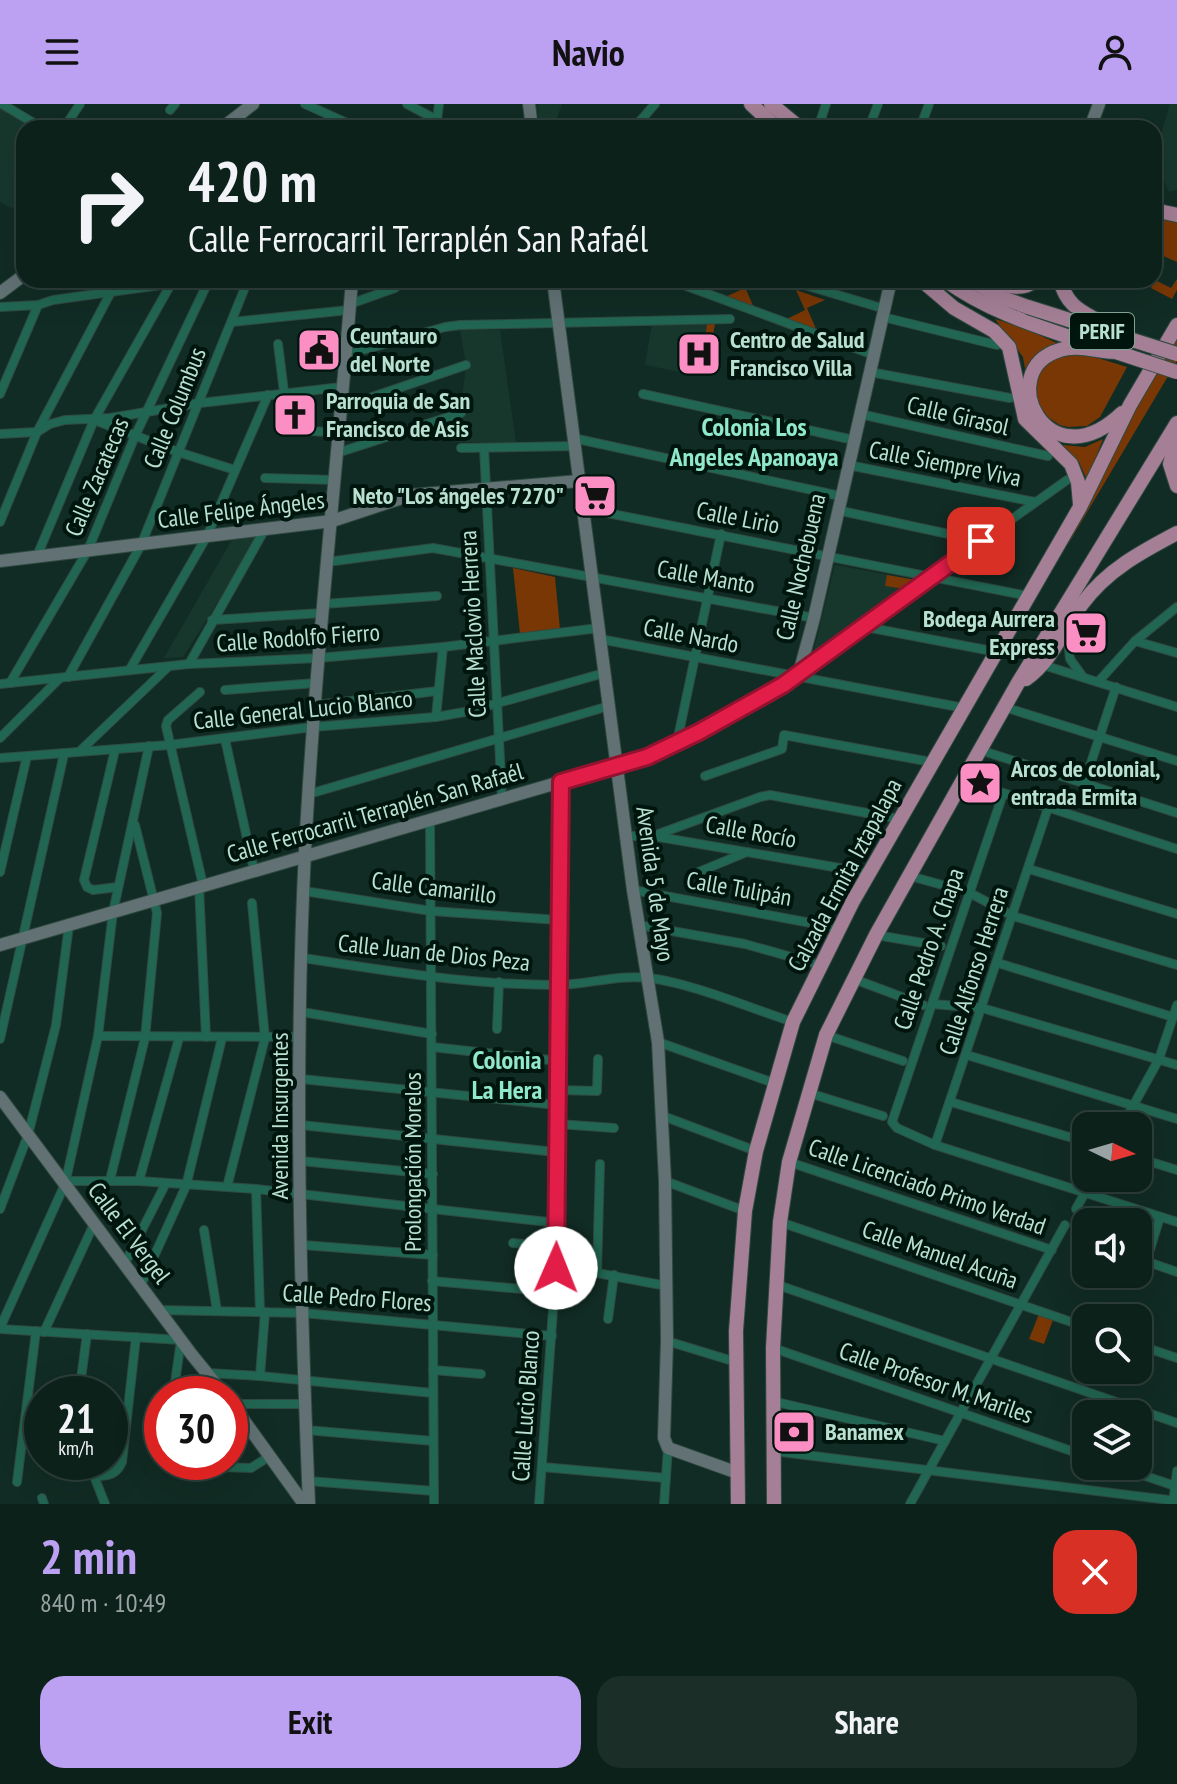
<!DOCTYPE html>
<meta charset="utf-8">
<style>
:root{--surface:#0d211b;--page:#1b2e28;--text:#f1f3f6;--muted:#9aa3a3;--line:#2d3e3a;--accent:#bca0f2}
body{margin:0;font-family:"PT Sans Narrow",sans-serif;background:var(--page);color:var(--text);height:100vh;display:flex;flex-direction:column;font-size:30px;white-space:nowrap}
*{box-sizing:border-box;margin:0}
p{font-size:26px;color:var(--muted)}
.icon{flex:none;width:44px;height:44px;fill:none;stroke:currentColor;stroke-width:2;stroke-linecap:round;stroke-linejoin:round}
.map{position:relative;height:1400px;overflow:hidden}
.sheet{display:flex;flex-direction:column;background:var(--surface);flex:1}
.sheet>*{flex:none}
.top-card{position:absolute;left:16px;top:16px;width:1146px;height:168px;border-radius:24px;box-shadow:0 8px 32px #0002,0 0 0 2px var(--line);background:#0d211b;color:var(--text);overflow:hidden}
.needle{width:52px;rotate:95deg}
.buttons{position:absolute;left:1072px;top:1008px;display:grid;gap:16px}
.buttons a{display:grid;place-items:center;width:80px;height:80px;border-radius:16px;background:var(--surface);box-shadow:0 8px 32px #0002,0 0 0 2px var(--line);font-size:40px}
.speed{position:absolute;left:24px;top:1272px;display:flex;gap:16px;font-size:40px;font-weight:700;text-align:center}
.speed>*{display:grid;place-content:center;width:104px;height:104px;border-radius:50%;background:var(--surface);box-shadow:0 8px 32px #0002,0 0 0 2px var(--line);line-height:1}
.speed small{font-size:20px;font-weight:400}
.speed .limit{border:12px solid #d22;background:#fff;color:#111}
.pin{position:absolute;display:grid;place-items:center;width:68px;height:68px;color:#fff;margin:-34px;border-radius:16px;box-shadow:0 4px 12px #0006}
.me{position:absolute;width:88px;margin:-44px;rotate:1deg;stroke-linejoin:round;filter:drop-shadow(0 0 6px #0008)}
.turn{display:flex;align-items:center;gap:28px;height:168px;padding:0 40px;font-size:36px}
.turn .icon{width:104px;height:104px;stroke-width:2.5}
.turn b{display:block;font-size:56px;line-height:68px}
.round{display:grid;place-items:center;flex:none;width:84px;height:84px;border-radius:24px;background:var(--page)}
.overview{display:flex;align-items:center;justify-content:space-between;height:136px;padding:0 40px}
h1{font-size:48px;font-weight:600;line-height:60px;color:var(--accent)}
.action{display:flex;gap:16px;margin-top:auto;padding:16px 40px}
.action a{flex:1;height:92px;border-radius:24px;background:var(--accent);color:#111;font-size:32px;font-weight:600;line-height:92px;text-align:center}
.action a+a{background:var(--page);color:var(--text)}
header{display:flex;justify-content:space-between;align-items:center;height:104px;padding:0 40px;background:var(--accent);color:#111;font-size:36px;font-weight:600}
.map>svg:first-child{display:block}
.built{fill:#17372d}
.green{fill:#783705}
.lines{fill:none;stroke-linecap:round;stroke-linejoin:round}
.street-casing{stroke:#304a40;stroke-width:10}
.secondary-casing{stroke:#304a40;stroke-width:14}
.primary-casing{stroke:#304a40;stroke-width:16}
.street{stroke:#216652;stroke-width:8}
.secondary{stroke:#627274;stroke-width:12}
.primary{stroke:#a47f96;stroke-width:14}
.primary-bridge-casing{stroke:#304a40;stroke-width:16;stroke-linecap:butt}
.primary-bridge{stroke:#a47f96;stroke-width:14}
.route-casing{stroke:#92132f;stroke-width:20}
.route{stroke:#e11d48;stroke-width:14}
.labels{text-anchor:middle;stroke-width:8;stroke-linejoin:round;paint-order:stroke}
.shield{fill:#00150d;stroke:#82a497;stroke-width:2}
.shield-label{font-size:22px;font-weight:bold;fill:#b9e1d2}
.poi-label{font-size:24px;font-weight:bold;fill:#b9e1d2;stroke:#00150d;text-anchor:start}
.street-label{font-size:24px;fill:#b9e1d2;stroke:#00150d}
.neighbourhood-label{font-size:26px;font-weight:bold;fill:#91e9cb;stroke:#00150d}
</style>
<header><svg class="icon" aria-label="menu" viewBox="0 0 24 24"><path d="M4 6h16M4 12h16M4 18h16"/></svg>Navio<svg class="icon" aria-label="person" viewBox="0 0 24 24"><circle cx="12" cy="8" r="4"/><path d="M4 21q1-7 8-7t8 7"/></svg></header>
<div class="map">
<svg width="1177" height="1400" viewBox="0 0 1177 1400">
<rect width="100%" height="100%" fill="#112c24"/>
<!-- built -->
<g class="built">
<path d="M537,0H562L554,22L539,21Z"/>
<path d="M1170,0H1177V86L1169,88L1154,54Z"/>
<path d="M0,2L36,24H24V86L13,105L0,98Z"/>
<path d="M652,220H715L705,273L645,261Z"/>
<path d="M460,226H500L516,339L457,338L466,261Z"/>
<path d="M260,431L183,553L164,554L233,434Z"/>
<path d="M835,461L916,476L811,557Z"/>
</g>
<!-- green -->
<g class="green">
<path d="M1154,110L1177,115V158L1154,148Z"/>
<path d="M1177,175V186L1172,195L1151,184L1155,176L1171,184Z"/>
<path d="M739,176H759L745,183L754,204L725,193L743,185Z"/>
<path d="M796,186L825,196L807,204L816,225L787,215L805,206Z"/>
<path d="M995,215L1024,224L1072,246L1127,263L1100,313L1087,322L1068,323L1060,321L1049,314L1038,300L1027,276L1023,253Z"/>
<path d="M707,220H715L707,261H702Z"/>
<path d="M1177,231V257L1067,442L1142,289Z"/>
<path d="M1103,335L1087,376L1079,358L1063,341L1085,343Z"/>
<path d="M513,464L555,473L560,525L520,530Z"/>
<path d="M887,471L916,476L905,485L885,482Z"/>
<path d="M1039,1210L1053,1216L1044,1240L1029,1235Z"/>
</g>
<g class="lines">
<!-- street casing -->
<g class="street-casing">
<g id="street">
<path d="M2,0L42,24"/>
<path d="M305,0L358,24"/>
<path d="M407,0L437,16"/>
<path d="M170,6L175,0"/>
<path d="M64,24L80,0"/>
<path d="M436,24L439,0"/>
<path d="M634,24L655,0"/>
<path d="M757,24L765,13"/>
<path d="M818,24L826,0"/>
<path d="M869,24L878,0"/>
<path d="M920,24L929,0"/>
<path d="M680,176L681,180L874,251"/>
<path d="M788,176L885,205"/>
<path d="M350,200L395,184"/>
<path d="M0,203L38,201L53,196L197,176"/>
<path d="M883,213L997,241"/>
<path d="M232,218L349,206"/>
<path d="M278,240L284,288"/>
<path d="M345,251L445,223L460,221L730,215"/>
<path d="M870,268L1010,294"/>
<path d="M0,290L38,201"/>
<path d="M643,290L854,336"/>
<path d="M340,304L466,261"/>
<path d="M860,310L1048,352"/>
<path d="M97,317L178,348L235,366"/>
<path d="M284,325L339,329"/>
<path d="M0,330L37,328L50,320L65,316L110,314L200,299L342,283"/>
<path d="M573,334L840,392"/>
<path d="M461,344L575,342"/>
<path d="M484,344L502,695"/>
<path d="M337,349L461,309"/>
<path d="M848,361L1035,398"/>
<path d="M265,374L335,376"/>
<path d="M582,404L1028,492"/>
<path d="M837,406L981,437"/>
<path d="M0,418L37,328L111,188"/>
<path d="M37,452L94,316L171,180"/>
<path d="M327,458L433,444L814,514"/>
<path d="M323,500L437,492"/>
<path d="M212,516L322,509"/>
<path d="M866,523L997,548"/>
<path d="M1067,527L1070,555L1083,573"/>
<path d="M600,535L964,604"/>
<path d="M1135,537L1177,549"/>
<path d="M189,560L265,425"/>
<path d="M1040,560L1177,603"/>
<path d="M130,565L207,432L268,291"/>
<path d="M799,572L929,474L1067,376"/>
<path d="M68,573L141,441L248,176"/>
<path d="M1098,578L1135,537L1177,503"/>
<path d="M10,579L88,446L135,332L209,176"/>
<path d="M0,580L189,560L318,554L443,543L599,524"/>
<path d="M225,586L316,579"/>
<path d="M200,588L168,616L166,622L203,781"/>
<path d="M315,601L438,587"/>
<path d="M1004,603L1177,657"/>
<path d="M436,613L443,543"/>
<path d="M0,634L59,575"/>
<path d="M225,635L254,766"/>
<path d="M677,638L721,430"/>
<path d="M115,646L84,776L87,783L93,786L118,783"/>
<path d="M980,646L1177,709"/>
<path d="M80,647L168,563"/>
<path d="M0,654L169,641L313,623L436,613L470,607L604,569"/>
<path d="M705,672L782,645L784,631L931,658"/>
<path d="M963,676L1177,745"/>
<path d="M1084,680L1116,583"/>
<path d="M309,690L609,602"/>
<path d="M1003,690L892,1018L897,1024L935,1041L1177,1118"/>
<path d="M430,716L434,1400"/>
<path d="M626,732H653L869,769"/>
<path d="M653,732L760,693L770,691L899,715"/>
<path d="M1029,765L1177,810"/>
<path d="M0,768L27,652"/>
<path d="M696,769L747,748"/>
<path d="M910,772L957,785"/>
<path d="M199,782L206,933"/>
<path d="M633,786L838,824"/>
<path d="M304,787L431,807L559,816"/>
<path d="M970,789L1013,812L1177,861"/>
<path d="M638,821L745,840L820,861"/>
<path d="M876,831L941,842"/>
<path d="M303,854C387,867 471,881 557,881C586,881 618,870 648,874C693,879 749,904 793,918"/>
<path d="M998,859L1173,913"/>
<path d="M854,875L923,901"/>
<path d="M932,900L982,904L1177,961"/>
<path d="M302,908L432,930"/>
<path d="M497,925L499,878"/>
<path d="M826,931L903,957"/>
<path d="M98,932L301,933"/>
<path d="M0,935L64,650"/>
<path d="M658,938L774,979"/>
<path d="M432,943L559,957"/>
<path d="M967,951L1177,1015"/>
<path d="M301,975L557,1001"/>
<path d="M558,986L597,987L598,955"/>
<path d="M809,989L883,1012"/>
<path d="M951,998L1086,1038"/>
<path d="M663,1012L756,1047"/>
<path d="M558,1020L614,1024"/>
<path d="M301,1021L556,1048"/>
<path d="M1122,1022L1159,955L1177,901"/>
<path d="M935,1041L1048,704"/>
<path d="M1138,1054L1177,1066"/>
<path d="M301,1057L433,1070"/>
<path d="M789,1058L1052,1146"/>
<path d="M110,1076L145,934L157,809L135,721"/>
<path d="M139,1077L179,934"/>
<path d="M665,1077L745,1107"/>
<path d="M65,1080L71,1077H139L256,1085L557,1119"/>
<path d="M227,1083L265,934L252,799"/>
<path d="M256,1085L260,1208"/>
<path d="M0,1105L28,1031L56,921L69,821"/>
<path d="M1076,1105L1093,1074"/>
<path d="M1160,1113L1147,1155L1151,1159L1177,1168"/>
<path d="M780,1118L1086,1223"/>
<path d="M204,1126L217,1207"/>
<path d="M513,1139L556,1143"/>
<path d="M303,1141L433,1151"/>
<path d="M125,1159L166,1079"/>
<path d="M556,1164L597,1169L667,1182"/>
<path d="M597,1169L600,1060"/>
<path d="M432,1177L555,1188"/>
<path d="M775,1180L1177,1319"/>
<path d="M141,1181L186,1082L222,934"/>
<path d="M158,1206L303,1209L552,1232"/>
<path d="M608,1215L614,1171"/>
<path d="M0,1224L65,1080L98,932L113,808L149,642"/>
<path d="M0,1225L181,1236L174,1286L176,1290"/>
<path d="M44,1228L94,1120"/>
<path d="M667,1237L736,1258"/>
<path d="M1138,1241L1177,1254"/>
<path d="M773,1244L1086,1352"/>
<path d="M433,1266L481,1270"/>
<path d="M208,1269L260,1272L433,1289"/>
<path d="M260,1272L265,1208"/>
<path d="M79,1290L87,1230"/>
<path d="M772,1297L945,1337"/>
<path d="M232,1300H306"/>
<path d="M306,1326L433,1337"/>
<path d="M230,1332L250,1324"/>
<path d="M773,1347L1177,1397"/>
<path d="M72,1358L76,1367C93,1372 114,1378 122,1358L136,1233"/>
<path d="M164,1361L251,1364L270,1352"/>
<path d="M1116,1362L1175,1382"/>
<path d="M542,1363L666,1374"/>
<path d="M94,1372L105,1400"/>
<path d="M308,1377L434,1387"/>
<path d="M17,1378L36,1227"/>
<path d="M42,1394L44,1400"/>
<path d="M1173,1399L1177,1367"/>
<path d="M539,1400L556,1164L561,678"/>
<path d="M664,1400L668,1344"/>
<path d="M910,1400L1065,1121"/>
</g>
</g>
<!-- secondary casing -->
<g class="secondary-casing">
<g id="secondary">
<path d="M529,0L532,24"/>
<path d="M222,24L253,0"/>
<path d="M1090,24L1099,0"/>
<path d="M553,176L633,786L658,938L665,1077L667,1237L664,1334L668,1344L738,1369"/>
<path d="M0,189L24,171"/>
<path d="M0,457L332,417L411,391L579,377"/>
<path d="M0,841L643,654L699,628L798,573L814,514L891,176"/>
<path d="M0,993L192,1251L224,1290"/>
<path d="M230,1297L304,1400"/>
<path d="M309,1400C300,1183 294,964 305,747C315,556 337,366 352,176"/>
</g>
</g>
<!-- primary casing -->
<g class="primary-casing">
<g id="primary">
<path d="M751,0L777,24"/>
<path d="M771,0L800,24"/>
<path d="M1154,106L1177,111"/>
<path d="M921,176L954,204L994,227L1009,243L1025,315L1071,360L1078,378L1080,400"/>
<path d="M945,176C989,208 1040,223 1090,240"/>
<path d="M970,176L1000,193L1028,203"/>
<path d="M993,176C1008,183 1023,187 1036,176"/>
<path d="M1060,176C1069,211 1092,208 1115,229"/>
<path d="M1116,248C1098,248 1077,240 1060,246C992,266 1047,381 1122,309"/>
<path d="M1177,332L1170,360L1177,382"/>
<path d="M1026,575C1053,556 1063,525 1082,500C1107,466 1141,448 1177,429"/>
<path d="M738,1400L736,1227L745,1107L756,1047L793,918L853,797L1080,403L1130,301L1177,221"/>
<path d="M774,1400L773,1244L780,1118L789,1058L826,931L876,831L963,676L1018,579L1177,319"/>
</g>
</g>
<!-- street -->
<use href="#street" class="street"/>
<!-- secondary -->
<use href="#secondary" class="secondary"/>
<!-- primary -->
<use href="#primary" class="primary"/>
<!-- primary-bridge casing -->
<g class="primary-bridge-casing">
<g id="primary-bridge">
<path d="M1028,203L1177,250"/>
<path d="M1116,248L1177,268"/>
</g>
</g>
<!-- primary-bridge -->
<use href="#primary-bridge" class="primary-bridge"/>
</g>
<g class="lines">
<!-- route casing -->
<g class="route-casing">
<path id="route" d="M556,1164L561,678L647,653L699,628L783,581L981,437"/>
</g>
<!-- route -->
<use href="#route" class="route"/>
</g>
<!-- icons -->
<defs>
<g id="civic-square" transform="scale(2.3)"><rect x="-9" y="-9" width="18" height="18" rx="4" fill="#fb8fc4" stroke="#00150d"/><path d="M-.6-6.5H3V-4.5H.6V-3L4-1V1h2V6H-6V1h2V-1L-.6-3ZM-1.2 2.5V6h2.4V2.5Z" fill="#111"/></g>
<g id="hospital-square" transform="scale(2.3)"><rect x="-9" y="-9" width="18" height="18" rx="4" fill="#fb8fc4" stroke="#00150d"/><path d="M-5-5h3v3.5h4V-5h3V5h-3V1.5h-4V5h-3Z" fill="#111"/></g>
<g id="church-square" transform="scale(2.3)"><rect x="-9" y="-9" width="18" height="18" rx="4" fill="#fb8fc4" stroke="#00150d"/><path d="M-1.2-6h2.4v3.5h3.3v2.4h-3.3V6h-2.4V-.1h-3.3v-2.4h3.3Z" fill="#111"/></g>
<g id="supermarket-square" transform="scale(2.3)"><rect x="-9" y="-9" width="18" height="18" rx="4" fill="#fb8fc4" stroke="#00150d"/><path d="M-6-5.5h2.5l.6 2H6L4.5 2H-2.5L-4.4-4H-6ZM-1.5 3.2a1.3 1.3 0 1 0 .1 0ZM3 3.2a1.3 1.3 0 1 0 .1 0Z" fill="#111"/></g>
<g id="sight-square" transform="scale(2.3)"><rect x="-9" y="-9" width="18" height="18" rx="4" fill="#fb8fc4" stroke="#00150d"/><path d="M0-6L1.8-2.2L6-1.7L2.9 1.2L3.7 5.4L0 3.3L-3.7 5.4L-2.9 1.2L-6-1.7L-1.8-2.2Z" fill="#111"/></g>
<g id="bank-square" transform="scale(2.3)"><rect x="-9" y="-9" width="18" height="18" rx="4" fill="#fb8fc4" stroke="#00150d"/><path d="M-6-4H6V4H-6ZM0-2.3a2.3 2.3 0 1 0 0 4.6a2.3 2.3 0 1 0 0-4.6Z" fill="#111"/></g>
</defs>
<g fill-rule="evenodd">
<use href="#civic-square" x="319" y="246"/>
<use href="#hospital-square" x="699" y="250"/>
<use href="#church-square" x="295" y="311"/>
<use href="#supermarket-square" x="595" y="392"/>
<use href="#supermarket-square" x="1086" y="529"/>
<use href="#sight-square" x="980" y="679"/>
<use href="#bank-square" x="794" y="1328"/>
</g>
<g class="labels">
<!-- shield labels -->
<rect class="shield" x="1070" y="209" width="64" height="36" rx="6"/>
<g class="shield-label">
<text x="1102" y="235">PERIF</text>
</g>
<!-- poi labels -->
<g class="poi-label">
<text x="350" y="240">Ceuntauro<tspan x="350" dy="28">del Norte</tspan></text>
<text x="730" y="244">Centro de Salud<tspan x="730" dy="28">Francisco Villa</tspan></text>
<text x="326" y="305">Parroquia de San<tspan x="326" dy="28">Francisco de Asis</tspan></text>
<text x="564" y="400" text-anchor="end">Neto "Los ángeles 7270"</text>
<text x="1055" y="523" text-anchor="end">Bodega Aurrera<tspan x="1055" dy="28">Express</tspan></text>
<text x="1011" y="673">Arcos de colonial,<tspan x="1011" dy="28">entrada Ermita</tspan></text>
<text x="825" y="1336">Banamex</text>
</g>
<!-- street labels -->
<g class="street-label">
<text transform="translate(175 304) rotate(-68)" y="8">Calle Columbus</text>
<text transform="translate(958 312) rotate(13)" y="8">Calle Girasol</text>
<text transform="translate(945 360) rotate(11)" y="8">Calle Siempre Viva</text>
<text transform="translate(97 373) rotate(-67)" y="8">Calle Zacatecas</text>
<text transform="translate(241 406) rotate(-7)" y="8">Calle Felipe Ángeles</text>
<text transform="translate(738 414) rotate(11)" y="8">Calle Lirio</text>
<text transform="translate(801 463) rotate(-77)" y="8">Calle Nochebuena</text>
<text transform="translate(706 473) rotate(10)" y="8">Calle Manto</text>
<text transform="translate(473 520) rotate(-93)" y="8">Calle Maclovio Herrera</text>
<text transform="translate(691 532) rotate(11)" y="8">Calle Nardo</text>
<text transform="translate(298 534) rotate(-4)" y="8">Calle Rodolfo Fierro</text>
<text transform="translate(303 606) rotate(-6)" y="8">Calle General Lucio Blanco</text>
<text transform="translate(375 709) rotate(-16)" y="8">Calle Ferrocarril Terraplén San Rafaél</text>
<text transform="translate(751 728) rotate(10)" y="8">Calle Rocío</text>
<text transform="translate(845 771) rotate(-62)" y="8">Calzada Ermita Iztapalapa</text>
<text transform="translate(655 780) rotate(82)" y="8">Avenida 5 de Mayo</text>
<text transform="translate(434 784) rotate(7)" y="8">Calle Camarillo</text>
<text transform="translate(739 785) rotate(10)" y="8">Calle Tulipán</text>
<text transform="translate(929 845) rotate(-71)" y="8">Calle Pedro A. Chapa</text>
<text transform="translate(434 849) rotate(6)" y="8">Calle Juan de Dios Peza</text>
<text transform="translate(974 867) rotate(-72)" y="8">Calle Alfonso Herrera</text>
<text transform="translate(280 1012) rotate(-90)" y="8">Avenida Insurgentes</text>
<text transform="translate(413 1058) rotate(-90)" y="8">Prolongación Morelos</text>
<text transform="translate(927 1083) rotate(19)" y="8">Calle Licenciado Primo Verdad</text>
<text transform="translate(129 1129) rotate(53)" y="8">Calle El Vergel</text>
<text transform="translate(940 1151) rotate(19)" y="8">Calle Manuel Acuña</text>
<text transform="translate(357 1194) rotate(4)" y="8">Calle Pedro Flores</text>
<text transform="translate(936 1279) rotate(19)" y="8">Calle Profesor M. Mariles</text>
<text transform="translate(526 1302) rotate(-86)" y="8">Calle Lucio Blanco</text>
</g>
<!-- neighbourhood labels -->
<g class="neighbourhood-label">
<text x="754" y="332">Colonia Los<tspan x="754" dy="30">Angeles Apanoaya</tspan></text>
<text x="507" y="965">Colonia<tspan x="507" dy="30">La Hera</tspan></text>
</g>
</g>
</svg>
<div class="buttons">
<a><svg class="needle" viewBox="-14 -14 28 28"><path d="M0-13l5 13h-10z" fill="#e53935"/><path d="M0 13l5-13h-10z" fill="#9aa3a3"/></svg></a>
<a><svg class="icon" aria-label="sound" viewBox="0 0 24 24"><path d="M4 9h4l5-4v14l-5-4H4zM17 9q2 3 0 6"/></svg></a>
<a><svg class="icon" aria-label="search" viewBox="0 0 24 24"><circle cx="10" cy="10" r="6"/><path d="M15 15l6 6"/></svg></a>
<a><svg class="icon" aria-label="layers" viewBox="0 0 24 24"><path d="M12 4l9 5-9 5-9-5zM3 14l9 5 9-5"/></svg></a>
</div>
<div class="speed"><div>21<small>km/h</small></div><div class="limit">30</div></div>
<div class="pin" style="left:981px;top:437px;background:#d93025"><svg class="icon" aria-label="arrive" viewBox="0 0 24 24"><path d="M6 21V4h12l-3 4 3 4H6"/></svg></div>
<svg class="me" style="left:556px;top:1164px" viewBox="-20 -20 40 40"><circle r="19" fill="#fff"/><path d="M0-13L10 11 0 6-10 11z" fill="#e11d48"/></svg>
<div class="top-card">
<div class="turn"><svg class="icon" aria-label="right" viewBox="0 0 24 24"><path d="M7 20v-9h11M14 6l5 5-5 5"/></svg><div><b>420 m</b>Calle Ferrocarril Terraplén San Rafaél</div></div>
</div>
</div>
<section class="sheet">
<div class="overview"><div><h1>2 min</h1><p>840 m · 10:49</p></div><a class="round" style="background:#d93025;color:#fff"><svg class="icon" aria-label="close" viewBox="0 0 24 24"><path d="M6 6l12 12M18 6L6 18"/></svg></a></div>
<div class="action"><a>Exit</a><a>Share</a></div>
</section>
